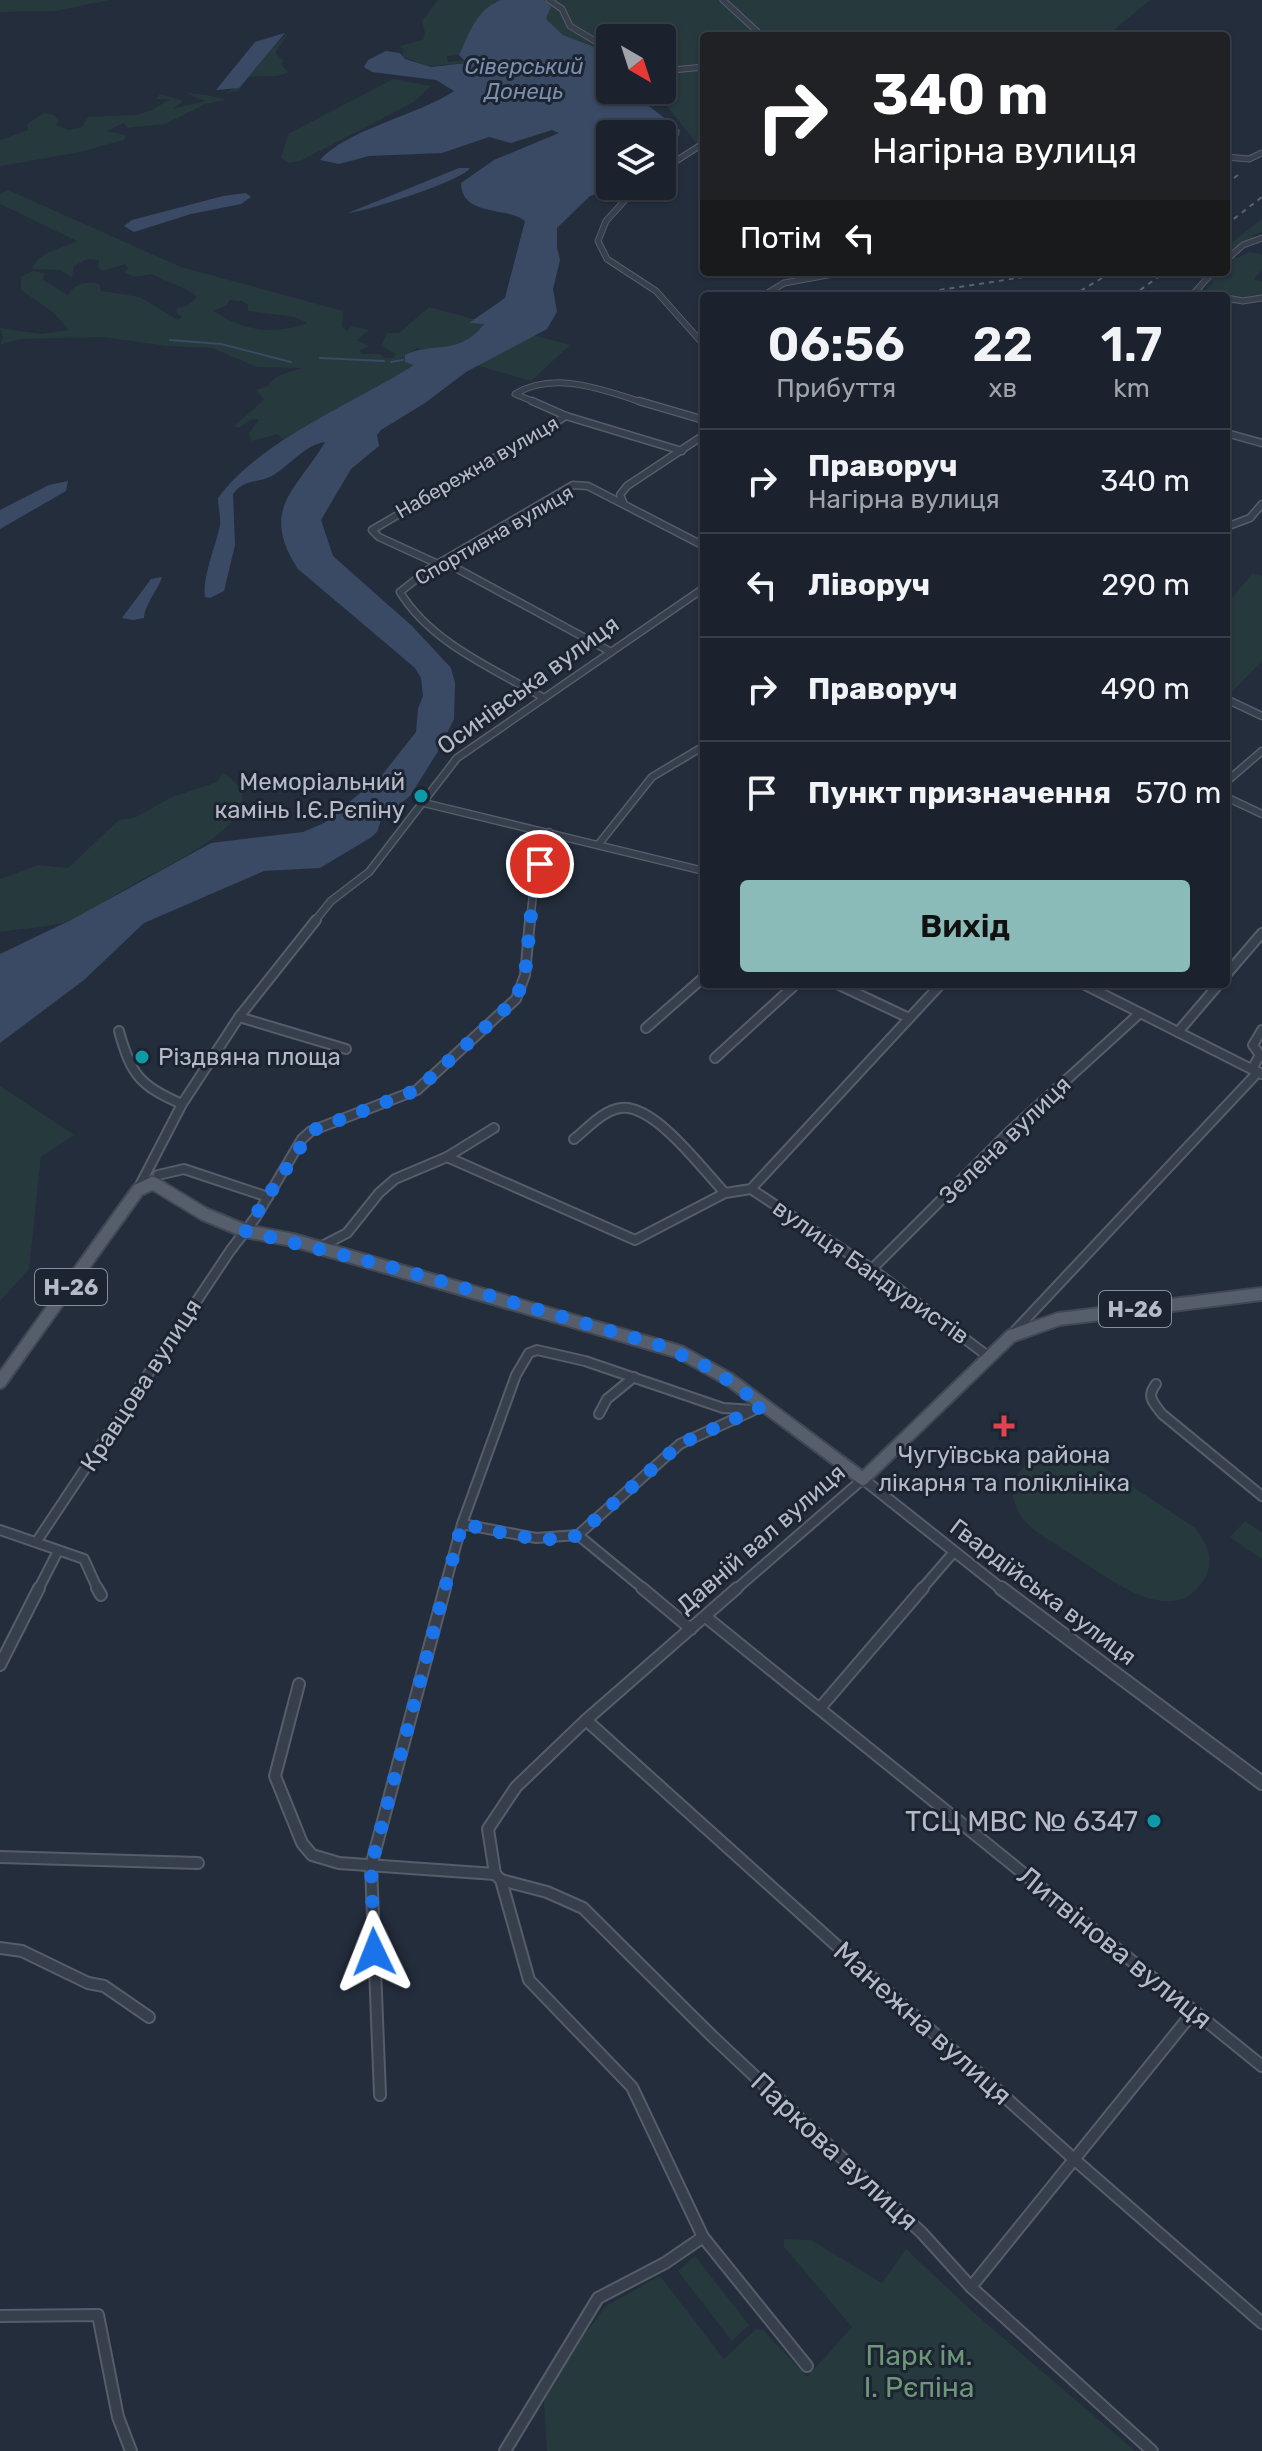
<!DOCTYPE html>
<html lang="uk">
<meta charset="utf-8">
<style>
:root{--surface:#1b222d;--page:#242a35;--text:#f1f3f6;--muted:#a0a4aa;--line:#393f49;--accent:#8bbbb9}
body{margin:0;font-family:Rubik,sans-serif;background:var(--page);color:var(--text);height:100vh;display:flex;flex-direction:column;font-size:30px;white-space:nowrap}
*{box-sizing:border-box;margin:0}
p{font-size:26px;color:var(--muted)}
.icon{flex:none;width:44px;height:44px;fill:none;stroke:currentColor;stroke-width:2;stroke-linecap:round;stroke-linejoin:round}
.map{position:relative;flex:1;overflow:hidden}
.details{position:absolute;left:700px;top:292px;width:530px;height:696px;display:flex;flex-direction:column;background:var(--surface);border-radius:8px;box-shadow:0 2px 6px #0004,0 0 0 2px var(--line)}
.details>*{flex:none}
.banner{position:absolute;left:700px;top:32px;width:530px;height:244px;border-radius:8px;box-shadow:0 2px 6px #0004,0 0 0 2px var(--line);background:#202124;color:#fff;overflow:hidden}
.needle{width:52px;rotate:141deg}
.fabs{position:absolute;left:596px;top:24px;display:grid;gap:16px}
.fabs a{display:grid;place-items:center;width:80px;height:80px;border-radius:8px;background:var(--surface);box-shadow:0 2px 6px #0004,0 0 0 2px var(--line);font-size:40px}
.pin{position:absolute;display:grid;place-items:center;width:68px;height:68px;color:#fff;margin:-34px;border:4px solid #fff;border-radius:50%;box-shadow:0 2px 8px #0007}
.me{position:absolute;width:88px;margin:-44px;rotate:358deg;stroke-linejoin:round;filter:drop-shadow(0 0 6px #0008)}
.turn{display:flex;align-items:center;gap:28px;height:168px;padding:0 40px;font-size:36px}
.turn .icon{width:104px;height:104px;stroke-width:2.5}
.turn b{display:block;font-size:56px;line-height:68px}
.then{display:flex;align-items:center;height:76px;padding:0 40px;background:#0003;gap:16px;font-size:30px}
.eta{display:flex;justify-content:space-evenly;align-items:center;height:136px;text-align:center}
.eta b{font-size:48px;font-weight:600;line-height:56px}
.primary-button{display:flex;gap:16px;margin-top:auto;padding:16px 40px}
.primary-button a{flex:1;height:92px;border-radius:8px;background:var(--accent);color:#111;font-size:32px;font-weight:600;line-height:92px;text-align:center}
ul{padding:0;list-style:none}
li{display:flex;align-items:center;gap:24px;height:104px;padding:0 40px;border-top:2px solid var(--line)}
li div{flex:1}
li b{display:block;font-size:30px}
li em{font-style:normal}
.map>svg:first-child{display:block}
.green{fill:#26393d;fill-rule:evenodd}
.water{fill:#3a4a64}
.lines{fill:none;stroke-linecap:round;stroke-linejoin:round}
.stream{stroke:#3a4a64;stroke-width:2}
.minor-far3-casing{stroke:#565d6a;stroke-width:7}
.minor-far2-casing{stroke:#565d6a;stroke-width:9}
.minor-far1-casing{stroke:#565d6a;stroke-width:12}
.minor-casing{stroke:#565d6a;stroke-width:14}
.tertiary-far2-casing{stroke:#565d6a;stroke-width:7}
.tertiary-far1-casing{stroke:#565d6a;stroke-width:13}
.tertiary-casing{stroke:#565d6a;stroke-width:16}
.primary-casing{stroke:#414855;stroke-width:16}
.minor-far3{stroke:#383f4c;stroke-width:5}
.minor-far2{stroke:#383f4c;stroke-width:6}
.minor-far1{stroke:#383f4c;stroke-width:8}
.minor{stroke:#383f4c;stroke-width:10}
.tertiary-far2{stroke:#383f4c;stroke-width:5}
.tertiary-far1{stroke:#383f4c;stroke-width:9}
.tertiary{stroke:#383f4c;stroke-width:12}
.primary{stroke:#565e6c;stroke-width:12}
.rail{stroke:#5a6373;stroke-width:2;stroke-dasharray:5 5;stroke-linecap:butt}
.route{stroke:#1a73e8;stroke-width:14;stroke-dasharray:0 25.2}
.culture-dot{fill:#0f9aa8;stroke:#1d2431;stroke-width:3}
.health-dot{fill:#e0444e;stroke:#1d2431;stroke-width:3}
.labels{text-anchor:middle;stroke-width:6;stroke-linejoin:round;paint-order:stroke}
.far-street-label{font-size:20px;fill:#b4bac7;stroke:#1d2431}
.far-water-label{font-size:22px;font-style:italic;fill:#7c8fae;stroke:#1d2431}
.shield{fill:#1d2431;stroke:#878d9a;stroke-width:2}
.shield-label{font-size:22px;font-weight:bold;fill:#b4bac7}
.street-label{font-size:24px;fill:#b4bac7;stroke:#1d2431}
.poi-label{font-size:24px;fill:#b4bac7;stroke:#1d2431;text-anchor:end}
.near-poi-label{font-size:28px;fill:#b4bac7;stroke:#1d2431;text-anchor:end}
.near-street-label{font-size:28px;fill:#b4bac7;stroke:#1d2431}
.near-park-label{font-size:28px;fill:#6c9778;stroke:#1d2431}
</style>
<div class="map">
<svg width="1262" height="2451" viewBox="0 0 1262 2451">
<rect width="100%" height="100%" fill="#242d3c"/>
<!-- green -->
<g class="green">
<path d="M0,0H110L55,11L0,12Z"/>
<path d="M438,0H501C479,9 469,34 459,55L447,56L448,62L466,60L468,63L427,66L403,57V49L399,46L423,40L425,33L422,21Z"/>
<path d="M552,0H1150L1115,29L1119,36H704V153L667,106L647,90H662V38H610V53L563,35L546,19L550,11L547,3Z"/>
<path d="M289,33L275,53L284,61L281,64L288,72C276,79 263,75 249,77L238,91L224,93C251,84 264,50 289,33Z"/>
<path d="M393,79L431,86L414,102L300,161L289,163L281,158L288,134Z"/>
<path d="M186,93L207,95L226,100L205,104L165,124L127,128L124,123L106,131L126,135L124,140L76,153L0,166V140L28,130L27,124L44,113L54,115L59,121L56,125L69,130L82,127L88,117L136,115L152,110L170,99H156L160,94L183,101L173,109L205,101Z"/>
<path d="M8,190L181,267L343,311L342,326L346,331L352,326L369,330L357,340L369,346L360,350L361,354H380L384,358H393L396,354L381,346L387,333H399L429,307L570,345L531,381L417,348L410,352L414,365L411,367L285,441L278,434L251,441L249,433L259,419L250,420L239,428L234,426L264,400L256,390L268,386C275,373 290,373 302,368L257,367L212,348L168,346L102,337L20,339L0,345L3,338L0,328L41,334L69,330L54,313L21,290V277L32,271L45,273L43,280L68,295C72,285 88,280 99,284L101,291L140,297L178,320L182,317L176,312L177,308L187,306L197,297C190,288 165,282 152,274L134,277L124,272L128,268L125,264L103,271L98,268L99,260L87,259L74,266L72,277L60,270L32,269C40,250 61,250 77,241L0,204V194ZM230,300L242,301L248,305V311L295,317L307,323C271,336 244,330 213,311L227,305Z"/>
<path d="M1262,219V232L1253,235L1254,239L1232,255L1238,258L1250,252L1262,255V270L1254,279L1262,282V298L1226,306V296H1198L1212,293L1206,290L1214,283L1210,279L1231,277L1232,275L1226,271V247Z"/>
<path d="M1253,573L1262,576V661L1226,698V605Z"/>
<path d="M222,773C294,812 157,870 132,885C113,895 93,911 73,919C52,928 23,928 0,932V879L38,865L68,868L119,820L134,818L172,797L217,782Z"/>
<path d="M0,1086L74,1135L41,1157L29,1269L0,1301Z"/>
<path d="M1064,1451L1091,1459L1195,1528C1207,1542 1215,1561 1205,1578C1174,1633 1106,1576 1073,1555C1056,1543 1031,1533 1020,1514C998,1479 1030,1453 1064,1451Z"/>
<path d="M1245,1521L1262,1533V1559L1230,1537Z"/>
<path d="M784,2239L811,2240L882,2283L906,2249L973,2312L1135,2451H547L543,2388L606,2306L660,2276L724,2359L756,2329L763,2330L807,2377L852,2327L784,2247Z"/>
<path d="M695,2256L749,2325L732,2341L678,2271Z"/>
</g>
<!-- water -->
<g class="water">
<path d="M501,0H544L551,7L546,19L563,35L610,53L607,73L610,90H628L680,130L679,136L662,145V134H610V186H619L590,196L557,228V248L560,260L553,289L557,312L547,329L466,372L425,403L381,430L377,435L379,446L351,469L321,520L333,556L412,626L451,668L455,683L454,719L437,753L410,796L381,820L377,832L370,838L320,868L264,871L144,923L84,980L0,1043V954L73,919L211,843L303,832L324,823L382,775L416,732L418,709L423,696L421,678L415,668L298,569C259,509 296,491 325,442C306,444 289,466 272,476C256,484 245,478 233,494L235,545L224,591L210,598L205,597C202,577 216,546 220,525C221,517 218,507 218,498C259,441 354,403 414,365L405,362V355C432,341 459,357 484,324L469,323L505,298L525,221C505,206 462,217 461,183L494,160L559,133L552,130L511,143L489,137L442,153L369,156L339,164L320,160C346,130 418,115 454,91L436,80L372,72L364,67L368,60L386,51L400,53L405,59L431,67L467,63L459,55C470,32 476,10 501,0Z"/>
<path d="M285,33L239,88L216,90L255,42Z"/>
<path d="M459,168H470C462,181 367,211 348,213Z"/>
<path d="M246,193L251,197L241,204L191,214L134,232L124,226L132,220L223,196Z"/>
<path d="M68,481L66,491L0,529V510L49,485Z"/>
<path d="M162,577C157,592 145,603 144,618L133,620L122,618L151,579Z"/>
</g>
<g class="lines">
<!-- stream -->
<g class="stream">
<path d="M170,340L221,344L291,362"/>
<path d="M320,358L384,361"/>
<path d="M391,362L403,360"/>
</g>
<!-- minor-far3 casing -->
<g class="minor-far3-casing">
<g id="minor-far3">
<path d="M549,0L562,9L570,26L610,50"/>
<path d="M723,0L762,36"/>
<path d="M662,71L704,67"/>
<path d="M1226,157L1249,159L1262,153"/>
<path d="M662,170L704,143"/>
<path d="M638,186L606,221L598,241L607,259L656,291L704,345"/>
<path d="M1226,260L1243,245L1262,238"/>
<path d="M763,296L784,283L844,272"/>
<path d="M1187,296L1194,293L1213,272"/>
<path d="M537,403L515,394C555,370 603,390 645,403"/>
</g>
</g>
<!-- minor-far2 casing -->
<g class="minor-far2-casing">
<g id="minor-far2">
<path d="M532,401L566,416L682,451"/>
<path d="M639,401L704,420"/>
<path d="M1226,433L1262,443"/>
<path d="M623,502L620,495L627,486L704,435"/>
<path d="M1226,527L1250,518L1262,504"/>
<path d="M443,561L611,652"/>
<path d="M438,564L379,537L372,530L566,416"/>
<path d="M544,698C494,669 431,643 400,592L429,569L573,485L588,486L704,546"/>
<path d="M1226,699L1262,716"/>
<path d="M1226,782L1262,751"/>
<path d="M1226,797L1262,814"/>
<path d="M424,803L704,871"/>
<path d="M598,845L652,777L704,746"/>
<path d="M314,922L331,901L369,872L457,758L704,588"/>
<path d="M530,922L533,894L549,832"/>
</g>
</g>
<!-- minor-far1 casing -->
<g class="minor-far1-casing">
<g id="minor-far1">
<path d="M1226,975L1262,933"/>
<path d="M837,984L909,1018"/>
<path d="M1083,984L1261,1074"/>
<path d="M239,1017L346,1049"/>
<path d="M646,1028L704,977"/>
<path d="M119,1031C131,1075 140,1086 182,1104"/>
<path d="M1178,1032L1219,984"/>
<path d="M715,1058L796,984"/>
<path d="M1252,1069L1260,1055L1253,1045L1262,1030"/>
<path d="M574,1139C587,1129 603,1110 621,1108C655,1104 703,1170 725,1193"/>
<path d="M447,1157L635,1240L725,1193L751,1189L941,984"/>
<path d="M158,1175L184,1169L268,1197"/>
<path d="M138,1189L182,1104L239,1017L316,920"/>
<path d="M751,1189L872,1269L989,1357"/>
<path d="M320,1247L347,1233L379,1193L395,1179L447,1157L494,1128"/>
<path d="M872,1269L1008,1133L1140,1013"/>
<path d="M1012,1334L1258,1072"/>
<path d="M1156,1384C1146,1397 1153,1402 1162,1414L1262,1496"/>
<path d="M599,1414L607,1399L634,1377"/>
<path d="M462,1524L536,1538L578,1535L680,1444L752,1411"/>
<path d="M0,1530L84,1559L98,1590"/>
<path d="M578,1535L645,1590"/>
<path d="M37,1541L230,1251L256,1217L302,1139L311,1131L417,1090L516,999L525,975L530,920"/>
<path d="M38,1590L58,1551"/>
<path d="M444,1590L462,1524L516,1375L529,1353L537,1350L585,1361L723,1408L754,1410"/>
<path d="M735,1590L863,1479"/>
<path d="M921,1590L953,1553"/>
</g>
</g>
<!-- minor casing -->
<g class="minor-casing">
<g id="minor">
<path d="M97,1588L101,1595"/>
<path d="M642,1588L691,1629"/>
<path d="M737,1588L586,1720L516,1787L488,1829L495,1874L501,1880L529,1980L632,2087L703,2237L807,2366"/>
<path d="M707,1618L1262,2066"/>
<path d="M0,1665L39,1588"/>
<path d="M299,1684L275,1776L302,1843L312,1855L339,1863L495,1874"/>
<path d="M820,1708L923,1588"/>
<path d="M586,1720L1075,2160L1262,2323"/>
<path d="M0,1857L198,1863"/>
<path d="M501,1880L547,1892L583,1908L713,2037L922,2233L971,2287L1152,2451"/>
<path d="M0,1948L22,1951L88,1983L104,1986L149,2017"/>
<path d="M380,2095L371,1866L445,1588"/>
<path d="M971,2287L1194,2011"/>
<path d="M0,2316L98,2315L118,2417L131,2451"/>
<path d="M505,2451L598,2298L665,2263L703,2237"/>
</g>
</g>
<!-- tertiary-far2 casing -->
<g class="tertiary-far2-casing">
<g id="tertiary-far2">
<path d="M1194,293L1218,296"/>
<path d="M1226,298L1243,301L1262,298"/>
</g>
</g>
<!-- tertiary-far1 casing -->
<g class="tertiary-far1-casing">
<path id="tertiary-far1" d="M863,1479L1003,1590"/>
</g>
<!-- tertiary casing -->
<g class="tertiary-casing">
<path id="tertiary" d="M1001,1588L1262,1783"/>
</g>
<!-- primary casing -->
<g class="primary-casing">
<path id="primary" d="M0,1382L138,1190L153,1183L204,1214L245,1231L293,1240L680,1352L730,1380L863,1479L1011,1336L1059,1319L1262,1294"/>
</g>
<!-- minor-far3 -->
<use href="#minor-far3" class="minor-far3"/>
<!-- minor-far2 -->
<use href="#minor-far2" class="minor-far2"/>
<!-- minor-far1 -->
<use href="#minor-far1" class="minor-far1"/>
<!-- minor -->
<use href="#minor" class="minor"/>
<!-- tertiary-far2 -->
<use href="#tertiary-far2" class="tertiary-far2"/>
<!-- tertiary-far1 -->
<use href="#tertiary-far1" class="tertiary-far1"/>
<!-- tertiary -->
<use href="#tertiary" class="tertiary"/>
<!-- primary -->
<use href="#primary" class="primary"/>
<!-- rail -->
<g class="rail">
<path d="M1226,184L1238,175"/>
<path d="M1226,225L1262,197"/>
<path d="M900,296L1057,272"/>
<path d="M1072,296L1112,272"/>
<path d="M1132,296L1165,272"/>
</g>
</g>
<g class="lines">
<!-- route -->
<path class="route" d="M374,1952L371,1866L462,1524C494,1530 548,1547 578,1535L680,1444L763,1406L714,1370L662,1346L399,1269L245,1231L311,1131L417,1090L516,999L525,975L533,894L540,864"/>
</g>
<!-- markers -->
<g class="culture-dot">
<circle cx="421" cy="796" r="8"/>
<circle cx="142" cy="1057" r="8"/>
<circle cx="1154" cy="1821" r="8"/>
</g>
<path class="health-dot" d="M1000 1414h8v8h8v8h-8v8h-8v-8h-8v-8h8z"/>
<g class="labels">
<!-- far-street labels -->
<g class="far-street-label">
<text transform="translate(477 467) rotate(-30)" y="7">Набережна вулиця</text>
<text transform="translate(494 535) rotate(-30)" y="7">Спортивна вулиця</text>
</g>
<!-- far-water labels -->
<g class="far-water-label">
<text x="524" y="74">Сіверський<tspan x="524" dy="25">Донець</tspan></text>
</g>
<!-- shield labels -->
<g class="shield">
<rect x="35" y="1269" width="72" height="36" rx="6"/>
<rect x="1099" y="1291" width="72" height="36" rx="6"/>
</g>
<g class="shield-label">
<text x="71" y="1295">Н-26</text>
<text x="1135" y="1317">Н-26</text>
</g>
<!-- street labels -->
<g class="street-label">
<text transform="translate(528 685) rotate(-36)" y="8">Осинівська вулиця</text>
<text transform="translate(1005 1140) rotate(-44)" y="8">Зелена вулиця</text>
<text transform="translate(871 1272) rotate(35)" y="8">вулиця Бандуристів</text>
<text transform="translate(141 1385) rotate(-57)" y="8">Кравцова вулиця</text>
<text transform="translate(761 1539) rotate(-41)" y="8">Давній вал вулиця</text>
<text transform="translate(1043 1592) rotate(37)" y="8">Гвардійська вулиця</text>
</g>
<!-- poi labels -->
<g class="poi-label">
<text x="405" y="790">Меморіальний<tspan x="405" dy="28">камінь І.Є.Рєпіну</tspan></text>
<text x="158" y="1065" text-anchor="start">Різдвяна площа</text>
<text x="1004" y="1463" text-anchor="middle">Чугуївська района<tspan x="1004" dy="28">лікарня та поліклініка</tspan></text>
</g>
<!-- near-poi labels -->
<g class="near-poi-label">
<text x="1138" y="1831">ТСЦ МВС № 6347</text>
</g>
<!-- near-street labels -->
<g class="near-street-label">
<text transform="translate(1115 1947) rotate(39)" y="10">Литвінова вулиця</text>
<text transform="translate(923 2023) rotate(42)" y="10">Манежна вулиця</text>
<text transform="translate(835 2151) rotate(43)" y="10">Паркова вулиця</text>
</g>
<!-- near-park labels -->
<g class="near-park-label">
<text x="919" y="2365">Парк ім.<tspan x="919" dy="32">І. Рєпіна</tspan></text>
</g>
</g>
</svg>
<div class="fabs">
<a><svg class="needle" viewBox="-14 -14 28 28"><path d="M0-13l5 13h-10z" fill="#e53935"/><path d="M0 13l5-13h-10z" fill="#a0a4aa"/></svg></a>
<a><svg class="icon" aria-label="layers" viewBox="0 0 24 24"><path d="M12 4l9 5-9 5-9-5zM3 14l9 5 9-5"/></svg></a>
</div>
<div class="pin" style="left:540px;top:864px;background:#d93025"><svg class="icon" aria-label="arrive" viewBox="0 0 24 24"><path d="M6 21V4h12l-3 4 3 4H6"/></svg></div>
<svg class="me" style="left:374px;top:1952px" viewBox="-20 -20 40 40"><path d="M0-17L14 15 0 8-14 15z" fill="#1a73e8" stroke="#fff" stroke-width="4"/></svg>
<div class="banner">
<div class="turn"><svg class="icon" aria-label="right" viewBox="0 0 24 24"><path d="M7 20v-9h11M14 6l5 5-5 5"/></svg><div><b>340 m</b>Нагірна вулиця</div></div>
<div class="then">Потім<svg class="icon" aria-label="left" viewBox="0 0 24 24"><path d="M17 20v-9H6M10 6l-5 5 5 5"/></svg></div>
</div>
<section class="details">
<div class="eta">
<div><b>06:56</b><p>Прибуття</p></div>
<div><b>22</b><p>хв</p></div>
<div><b>1.7</b><p>km</p></div>
</div>
<ul>
<li><svg class="icon" aria-label="right" viewBox="0 0 24 24"><path d="M7 20v-9h11M14 6l5 5-5 5"/></svg><div><b>Праворуч</b><p>Нагірна вулиця</p></div><em>340 m</em></li>
<li><svg class="icon" aria-label="left" viewBox="0 0 24 24"><path d="M17 20v-9H6M10 6l-5 5 5 5"/></svg><div><b>Ліворуч</b></div><em>290 m</em></li>
<li><svg class="icon" aria-label="right" viewBox="0 0 24 24"><path d="M7 20v-9h11M14 6l5 5-5 5"/></svg><div><b>Праворуч</b></div><em>490 m</em></li>
<li><svg class="icon" aria-label="arrive" viewBox="0 0 24 24"><path d="M6 21V4h12l-3 4 3 4H6"/></svg><div><b>Пункт призначення</b></div><em>570 m</em></li>
</ul>
<div class="primary-button"><a>Вихід</a></div>
</section>
</div>
